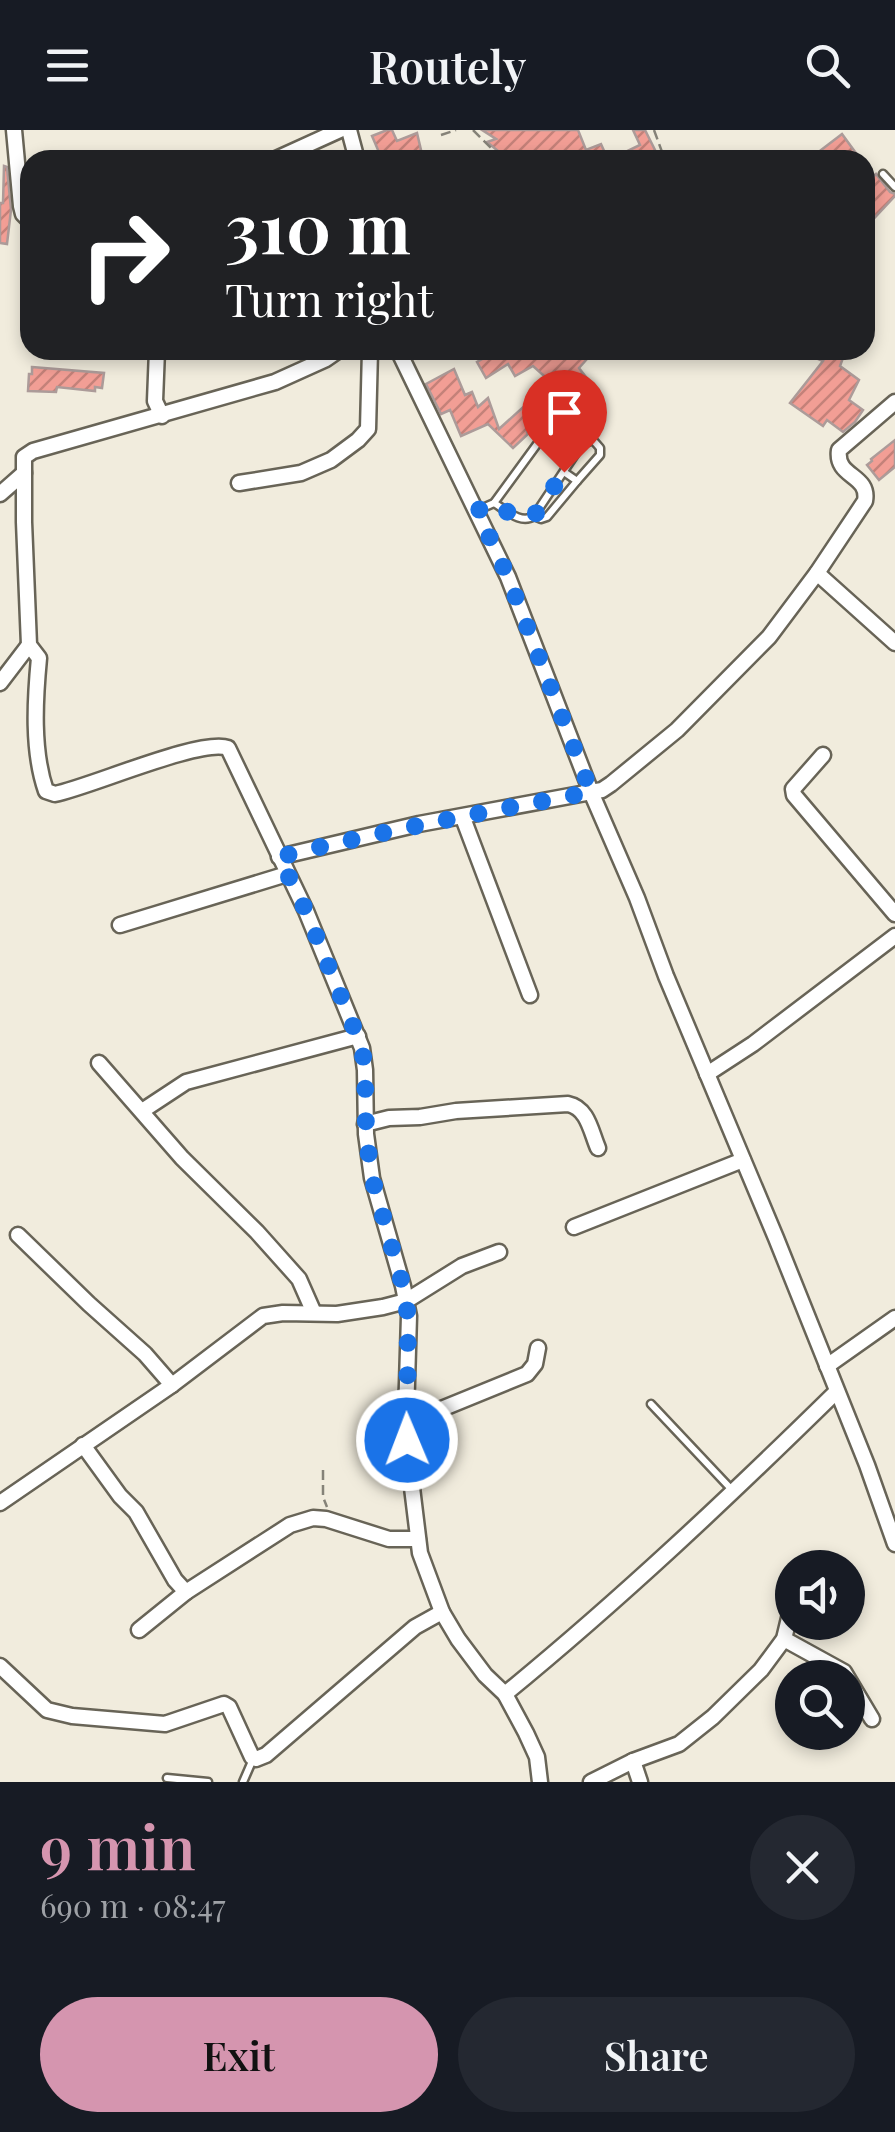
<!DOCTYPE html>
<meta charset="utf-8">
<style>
:root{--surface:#171b24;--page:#242831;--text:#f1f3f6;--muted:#9ea1a6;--accent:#d595af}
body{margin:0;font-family:"Playfair Display",serif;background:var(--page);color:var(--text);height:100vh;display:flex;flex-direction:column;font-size:38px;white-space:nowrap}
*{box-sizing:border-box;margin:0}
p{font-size:32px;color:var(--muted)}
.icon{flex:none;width:55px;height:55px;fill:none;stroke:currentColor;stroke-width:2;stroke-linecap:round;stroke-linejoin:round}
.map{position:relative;height:1652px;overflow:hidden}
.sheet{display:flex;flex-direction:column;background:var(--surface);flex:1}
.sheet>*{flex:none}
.top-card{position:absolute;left:20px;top:20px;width:855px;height:210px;border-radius:30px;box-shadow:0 5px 15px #0003;background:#202124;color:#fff;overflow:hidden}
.buttons{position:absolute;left:775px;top:1420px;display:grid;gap:20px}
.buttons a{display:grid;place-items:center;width:90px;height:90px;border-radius:50%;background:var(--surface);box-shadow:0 5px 15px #0003;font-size:50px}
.pin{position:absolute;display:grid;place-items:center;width:85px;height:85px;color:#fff;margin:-102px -42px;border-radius:50% 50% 50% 0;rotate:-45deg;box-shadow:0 0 10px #0007}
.pin .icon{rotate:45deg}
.me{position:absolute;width:110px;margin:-55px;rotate:359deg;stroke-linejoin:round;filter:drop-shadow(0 0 8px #0008)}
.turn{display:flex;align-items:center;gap:35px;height:210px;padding:0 40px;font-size:45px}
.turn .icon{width:130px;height:130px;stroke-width:2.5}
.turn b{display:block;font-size:70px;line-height:85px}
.round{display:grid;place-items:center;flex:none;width:105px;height:105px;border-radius:52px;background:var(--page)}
.head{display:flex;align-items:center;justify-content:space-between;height:170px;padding:0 40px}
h1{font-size:60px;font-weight:600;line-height:75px;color:var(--accent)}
.cta{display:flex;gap:20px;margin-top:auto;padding:20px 40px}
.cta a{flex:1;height:115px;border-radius:60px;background:var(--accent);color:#111;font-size:40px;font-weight:600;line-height:115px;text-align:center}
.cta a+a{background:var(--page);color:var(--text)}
header{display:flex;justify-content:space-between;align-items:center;height:130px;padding:0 40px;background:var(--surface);font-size:45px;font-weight:600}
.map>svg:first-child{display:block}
.building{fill:url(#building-hatch);stroke:#ac9b99;stroke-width:2.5}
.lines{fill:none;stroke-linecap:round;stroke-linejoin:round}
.service-casing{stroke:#686457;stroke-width:11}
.minor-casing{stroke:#686457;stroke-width:19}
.path{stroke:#858278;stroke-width:2.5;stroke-dasharray:10 5;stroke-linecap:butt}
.service{stroke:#fff;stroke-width:6}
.minor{stroke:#fff;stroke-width:14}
.route{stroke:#1a73e8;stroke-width:18;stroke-dasharray:0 32.4}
</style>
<header><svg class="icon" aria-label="menu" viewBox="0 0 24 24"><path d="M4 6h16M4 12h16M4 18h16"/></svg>Routely<svg class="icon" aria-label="search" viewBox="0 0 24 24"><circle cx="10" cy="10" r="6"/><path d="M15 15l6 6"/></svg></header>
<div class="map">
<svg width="895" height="1652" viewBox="0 0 895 1652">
<defs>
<pattern id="building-hatch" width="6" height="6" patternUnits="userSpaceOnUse" patternTransform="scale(2.5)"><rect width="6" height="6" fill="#f29e95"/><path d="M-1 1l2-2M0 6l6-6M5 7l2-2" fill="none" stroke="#c48179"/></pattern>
</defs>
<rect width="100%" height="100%" fill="#f1ecdd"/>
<!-- building -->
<g class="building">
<path d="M387,0H392L397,11L417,3L421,20L405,30H386L384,26L381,27L372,6Z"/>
<path d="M482,0H578L586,20L601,14L605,23L591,30H509L487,12L496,9Z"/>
<path d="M633,0H645L658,26L651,30H609L640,15Z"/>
<path d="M842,4L861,30H808Z"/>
<path d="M865,35L873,47L876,44L890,62L895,64V66L865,98Z"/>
<path d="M4,36L7,37L11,80L7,114L0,113V73H3Z"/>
<path d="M498,220H595L579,238L586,247L543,285L545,287L527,302L528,304L513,318L488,294L461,306L450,280L441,284L426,254L454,239L465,265L472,262L478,277L488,268L499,299L551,252L533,236L515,246L508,234L486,248L477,232Z"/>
<path d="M797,220H824L843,228L840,236L859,250L849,270L863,280L855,292L843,302L827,290L823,296L790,273L823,231Z"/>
<path d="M32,237L104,243L102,258L95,257V261L57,257L56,262L28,261L29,244H32Z"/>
<path d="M895,310V337L879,350L867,335L872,331L871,329Z"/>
</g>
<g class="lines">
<!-- service casing -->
<g class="service-casing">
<g id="service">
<path d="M883,44L895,57"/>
<path d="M494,373C506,380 521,395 534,386L582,314L593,310L600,318V325L577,351"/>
<path d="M478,380L494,373L562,280"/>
<path d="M534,386L541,389L547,387L577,351L564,342"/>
<path d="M651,1274L733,1361"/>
<path d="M167,1648L208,1652"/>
<path d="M243,1652L253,1629"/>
</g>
</g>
<!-- minor casing -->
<g class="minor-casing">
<g id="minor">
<path d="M14,0L21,76L23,84L30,91"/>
<path d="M349,0L357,30"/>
<path d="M274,30L340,0"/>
<path d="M157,220L155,271L162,286"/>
<path d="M339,220L326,229L275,252L33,321L24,327V392L29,515L39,528C35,570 32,621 46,661L55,664C90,657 201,608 228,618L306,781L362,918L365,940L366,1004L372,1048L403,1156L409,1186L406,1286L409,1333L420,1423L442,1482L458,1509L485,1545L505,1564L526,1603L537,1627L540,1652"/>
<path d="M398,220L508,447L591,662L637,768L666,846L776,1108L867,1335L895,1414"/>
<path d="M239,353L301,343L331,330L358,310L368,299L370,220"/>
<path d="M0,364L24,343"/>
<path d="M817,443L895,513"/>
<path d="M0,553L29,515"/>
<path d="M823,625L793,659L794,665L895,784"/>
<path d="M463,688L530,865"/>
<path d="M279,727L419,694L602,660L611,654L677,600L769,507L817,443L865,371C870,344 835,348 839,320L895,272"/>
<path d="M120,795L287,744"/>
<path d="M99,933L182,1028L257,1102L299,1149L314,1183"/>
<path d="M707,944L753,914L895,806"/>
<path d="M142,981L186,952L358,906"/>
<path d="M365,994L389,988L420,987L456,981L568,974C588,978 591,1002 598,1018"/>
<path d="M574,1097L743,1030"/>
<path d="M18,1105L89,1174L145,1224L172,1255"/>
<path d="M827,1236L895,1188"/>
<path d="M406,1286L429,1284L527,1244L535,1234L538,1218"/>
<path d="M83,1315L120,1366L136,1382L175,1450L186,1462L139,1500"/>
<path d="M0,1373L172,1255L263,1186L283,1183L337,1184L383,1177L406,1171L462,1136L499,1122"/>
<path d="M186,1462L290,1395L313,1388L326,1389L389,1409H418"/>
<path d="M784,1509L844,1542L872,1589"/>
<path d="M0,1536L47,1580L72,1586L165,1594L224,1574L229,1577L252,1627L256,1629L266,1625L415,1497L442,1482"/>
<path d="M505,1564C621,1469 729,1367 836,1262"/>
<path d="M633,1631L640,1652"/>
<path d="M591,1652L633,1631L679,1614L713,1587L761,1540L784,1509L790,1484L789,1470L792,1465"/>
</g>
</g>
<!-- path -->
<g class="path">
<path d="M473,0L503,30"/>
<path d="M654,0L665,30"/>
<path d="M441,5L456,0"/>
<path d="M323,1340V1367L327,1377"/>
</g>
<!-- service -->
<use href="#service" class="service"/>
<!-- minor -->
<use href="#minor" class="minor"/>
</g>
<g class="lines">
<!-- route -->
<path class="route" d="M407,1310L408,1186L403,1156L372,1048L366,1004L365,940L362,918L306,781L279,727C382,701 486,682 591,662L508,447L477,380L488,378L494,373C506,380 521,395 534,386L564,342"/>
</g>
</svg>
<div class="buttons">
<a><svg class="icon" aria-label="sound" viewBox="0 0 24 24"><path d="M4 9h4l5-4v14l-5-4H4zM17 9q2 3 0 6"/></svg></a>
<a><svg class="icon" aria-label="search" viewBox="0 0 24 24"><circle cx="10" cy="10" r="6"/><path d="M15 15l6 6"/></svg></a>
</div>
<div class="pin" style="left:564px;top:342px;background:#d93025"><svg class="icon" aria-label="arrive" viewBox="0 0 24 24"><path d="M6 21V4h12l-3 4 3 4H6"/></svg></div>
<svg class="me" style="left:407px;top:1310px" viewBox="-20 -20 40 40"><circle r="17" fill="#1a73e8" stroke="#fff" stroke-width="3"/><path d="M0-11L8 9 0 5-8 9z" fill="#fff"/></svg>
<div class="top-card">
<div class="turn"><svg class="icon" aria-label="right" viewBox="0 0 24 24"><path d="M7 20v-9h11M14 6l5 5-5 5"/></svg><div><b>310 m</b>Turn right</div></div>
</div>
</div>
<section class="sheet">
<div class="head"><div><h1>9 min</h1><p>690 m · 08:47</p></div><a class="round"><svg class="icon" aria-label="close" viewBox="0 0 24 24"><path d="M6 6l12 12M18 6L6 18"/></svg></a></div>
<div class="cta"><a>Exit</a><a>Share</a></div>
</section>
